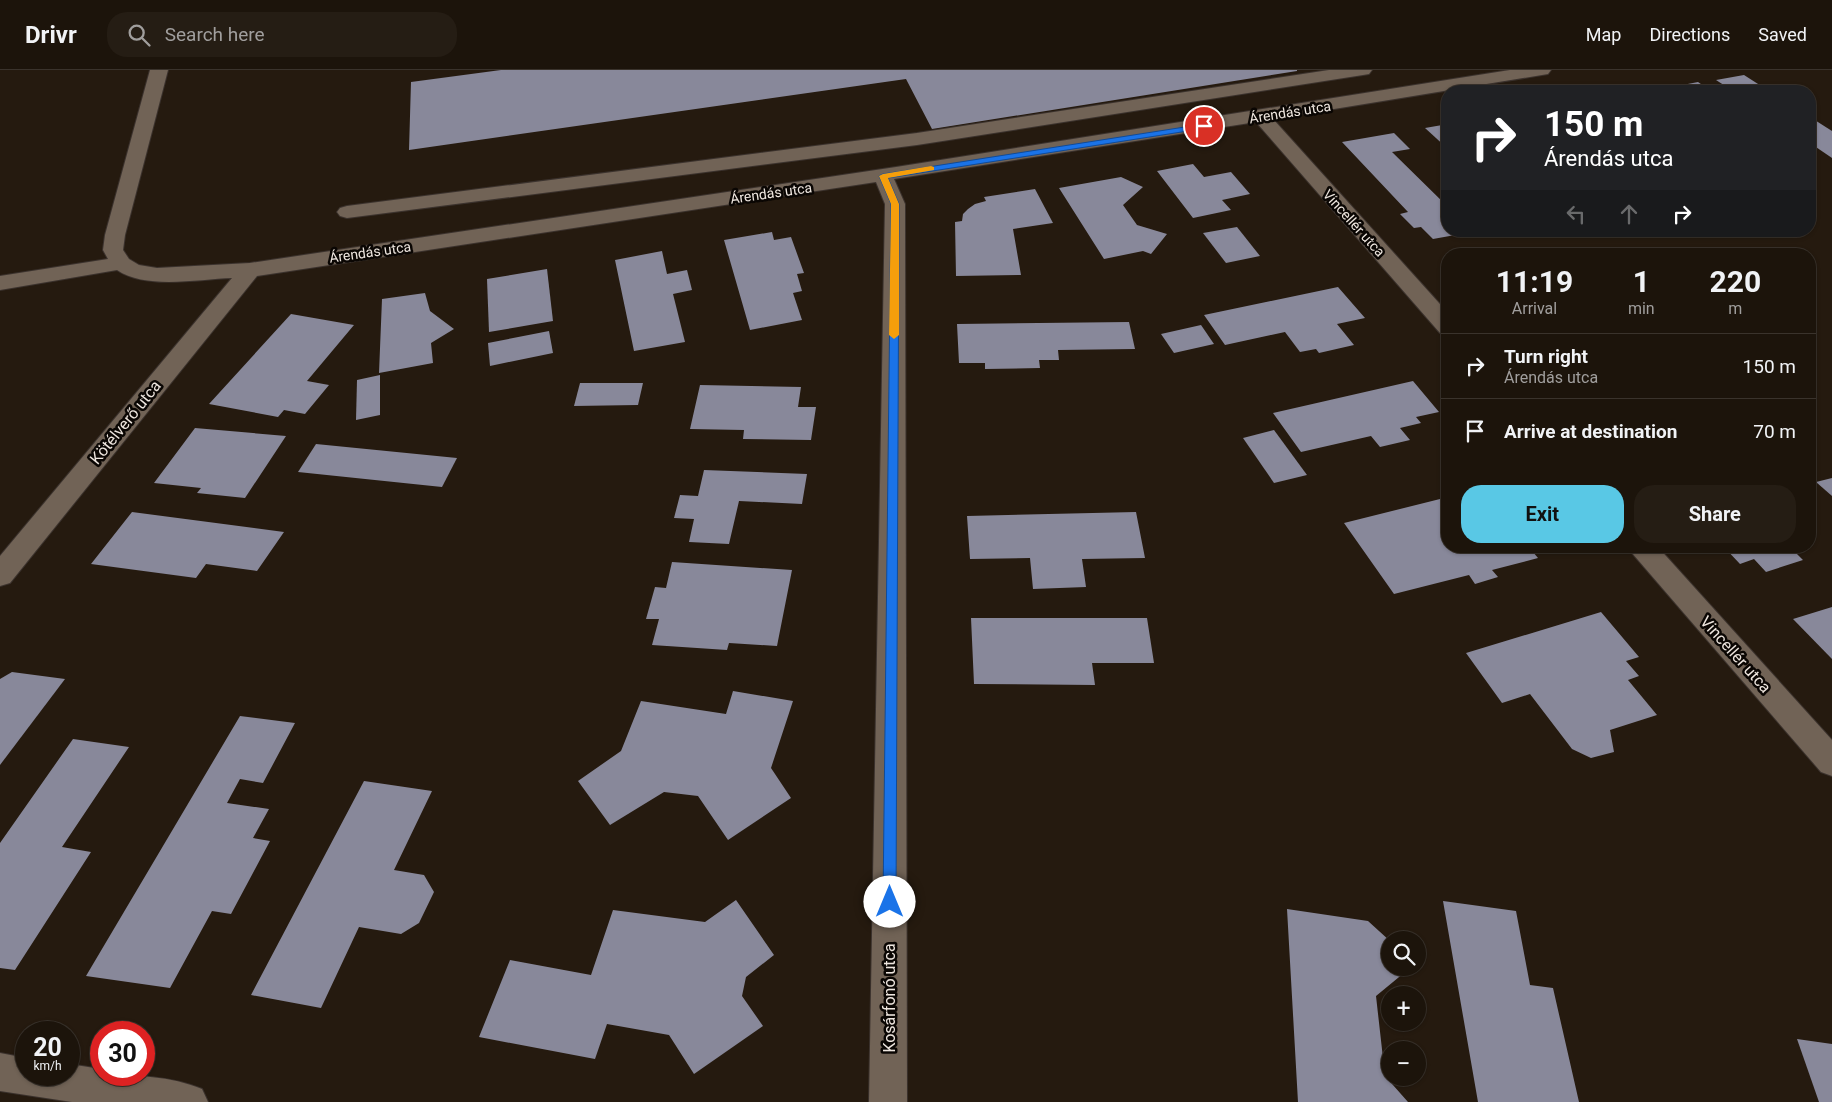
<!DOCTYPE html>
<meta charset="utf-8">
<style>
:root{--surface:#1c140b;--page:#251d14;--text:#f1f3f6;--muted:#a09e9d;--line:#3a332c;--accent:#59c8e5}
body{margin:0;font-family:Roboto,sans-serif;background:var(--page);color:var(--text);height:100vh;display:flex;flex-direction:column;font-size:19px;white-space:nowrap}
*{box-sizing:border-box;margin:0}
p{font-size:16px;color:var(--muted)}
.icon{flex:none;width:28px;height:28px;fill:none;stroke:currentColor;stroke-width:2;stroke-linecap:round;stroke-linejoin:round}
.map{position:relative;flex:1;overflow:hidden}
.panel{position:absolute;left:1441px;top:178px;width:375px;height:305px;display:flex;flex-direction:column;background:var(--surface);border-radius:20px;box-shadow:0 1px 4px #0004,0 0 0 1px var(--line)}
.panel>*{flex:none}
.banner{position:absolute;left:1441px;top:15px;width:375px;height:152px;border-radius:20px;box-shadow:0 1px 4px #0004,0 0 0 1px var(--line);background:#202124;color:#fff;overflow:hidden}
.fabs{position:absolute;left:1381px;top:861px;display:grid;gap:10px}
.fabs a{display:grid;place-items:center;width:45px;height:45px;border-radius:50%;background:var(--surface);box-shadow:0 1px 4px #0004,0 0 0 1px var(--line);font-size:25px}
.speed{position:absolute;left:15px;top:951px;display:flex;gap:10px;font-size:25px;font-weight:700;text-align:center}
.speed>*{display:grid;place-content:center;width:65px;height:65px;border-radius:50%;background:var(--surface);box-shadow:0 1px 4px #0004,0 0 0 1px var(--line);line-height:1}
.speed small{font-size:12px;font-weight:400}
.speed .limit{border:8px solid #d22;background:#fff;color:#111}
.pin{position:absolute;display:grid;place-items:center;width:42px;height:42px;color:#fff;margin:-21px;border:2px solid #fff;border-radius:50%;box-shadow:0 1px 5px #0007}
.me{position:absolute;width:55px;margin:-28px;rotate:0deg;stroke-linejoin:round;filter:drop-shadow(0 0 4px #0008)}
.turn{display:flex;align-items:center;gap:18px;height:105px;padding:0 20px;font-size:22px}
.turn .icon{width:65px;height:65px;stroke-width:2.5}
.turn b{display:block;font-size:35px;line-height:42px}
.lanes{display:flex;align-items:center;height:48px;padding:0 20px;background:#0003;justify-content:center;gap:25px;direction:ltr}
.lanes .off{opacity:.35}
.eta{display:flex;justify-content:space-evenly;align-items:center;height:85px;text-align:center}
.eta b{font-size:30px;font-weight:700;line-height:35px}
.action{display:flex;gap:10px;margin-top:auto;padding:10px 20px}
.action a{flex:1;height:58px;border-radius:20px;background:var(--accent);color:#111;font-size:20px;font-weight:700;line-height:58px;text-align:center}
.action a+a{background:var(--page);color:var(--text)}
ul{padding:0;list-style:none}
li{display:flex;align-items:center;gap:15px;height:65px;padding:0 20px;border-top:1px solid var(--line)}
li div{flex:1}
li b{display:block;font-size:19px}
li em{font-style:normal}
header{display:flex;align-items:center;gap:30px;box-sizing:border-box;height:70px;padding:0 25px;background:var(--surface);border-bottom:1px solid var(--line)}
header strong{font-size:24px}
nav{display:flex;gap:28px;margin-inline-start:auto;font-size:18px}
.search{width:350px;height:45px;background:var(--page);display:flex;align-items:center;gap:12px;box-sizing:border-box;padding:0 18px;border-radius:20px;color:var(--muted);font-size:19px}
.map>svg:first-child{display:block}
.building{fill:#88889a}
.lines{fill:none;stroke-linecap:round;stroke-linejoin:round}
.service-casing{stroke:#3b322d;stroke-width:2}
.minor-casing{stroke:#3b322d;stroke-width:2}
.service{fill:#716356;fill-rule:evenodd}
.minor{fill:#716356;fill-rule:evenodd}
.route{fill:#1a73e8;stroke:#114b97}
.slow{fill:#f59e0b}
.labels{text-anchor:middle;stroke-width:5;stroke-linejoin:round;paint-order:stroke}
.far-street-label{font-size:14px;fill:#eee6df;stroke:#0a0603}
.street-label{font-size:16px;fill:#eee6df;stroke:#0a0603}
</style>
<header>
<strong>Drivr</strong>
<div class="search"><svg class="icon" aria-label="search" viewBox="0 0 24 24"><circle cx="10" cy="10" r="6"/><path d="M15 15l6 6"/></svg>Search here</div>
<nav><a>Map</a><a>Directions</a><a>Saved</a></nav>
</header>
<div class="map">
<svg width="1832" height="1032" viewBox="0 0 1832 1032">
<rect width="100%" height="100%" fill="#251a0f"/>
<!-- building -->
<g class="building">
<path d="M501,0H1297V1L932,59L906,9L409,80L411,12Z"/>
<path d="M1744,5L1769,21H1733L1716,10Z"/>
<path d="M1698,12L1711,21H1657V20Z"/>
<path d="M1810,47L1832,61V88L1810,73Z"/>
<path d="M1448,54V79L1425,58Z"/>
<path d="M1394,63L1410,79L1392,82L1448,137V161L1472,162L1433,169L1421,157L1414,158L1400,144L1408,142L1342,72Z"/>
<path d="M1193,94L1204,107L1231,102L1250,124L1222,130L1231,140L1193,148L1157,101Z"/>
<path d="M1121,107L1143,117L1123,135L1137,155L1167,164L1151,184L1143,181L1104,189L1059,118Z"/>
<path d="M1035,119L1053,153L1013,159L1021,205L956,206L955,152L962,151L963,144L968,139L975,134L986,131L984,127Z"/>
<path d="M1237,157L1260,186L1226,193L1203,163Z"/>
<path d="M772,162L774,170L791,167L804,203L797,204L802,221L793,223L802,250L750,260L724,170Z"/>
<path d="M662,181L667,204L687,200L692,220L673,224L685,272L634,281L615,190Z"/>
<path d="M547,199L553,251L489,262L487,209Z"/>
<path d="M1338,217L1365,248L1337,254L1354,275L1319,283L1316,279L1300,282L1285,262L1225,275L1204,245Z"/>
<path d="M425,223L430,241L454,259L431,273L433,293L379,303L382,229Z"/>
<path d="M291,244L354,255L307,311L329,315L305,344L284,340L278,347L209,334Z"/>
<path d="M1129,252L1135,279L1058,280L1059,290H1039L1040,298L985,299V293H959L957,254Z"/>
<path d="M1201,255L1214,274L1174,283L1161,264Z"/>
<path d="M549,261L553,283L490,296L488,273Z"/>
<path d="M380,305V345L356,350L357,310Z"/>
<path d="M1413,311L1439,342L1416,347L1421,353L1400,358L1410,370L1380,377L1371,366L1301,382L1273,343Z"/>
<path d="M580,313H643L638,335L574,336Z"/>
<path d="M700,315L801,317L798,337H816L811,370L743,369L744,360L690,359Z"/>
<path d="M195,358L286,366L245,428L197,423L201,418L154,413Z"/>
<path d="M1274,360L1307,405L1274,413L1243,368Z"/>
<path d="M316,374L457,388L442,417L298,402Z"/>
<path d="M704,400L807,404L802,434L739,431L729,474L689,472L694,449L674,448L680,425L698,426Z"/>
<path d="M1832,408V426L1816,412Z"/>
<path d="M1448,427V476H1528L1538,488L1492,500L1498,507L1475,514L1469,505L1394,524L1344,453Z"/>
<path d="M132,442L284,462L257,501L206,494L196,508L91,494Z"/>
<path d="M1136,442L1145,488L1082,489L1086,517L1033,519L1030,488L970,489L967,446Z"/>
<path d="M1723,476H1789L1803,490L1766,502L1754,489L1740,494Z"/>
<path d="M672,492L792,500L777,576L729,573L727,580L652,575L659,549H646L655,517L666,518Z"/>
<path d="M1832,537V589L1793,549Z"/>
<path d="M1601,542L1639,587L1626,591L1639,606L1628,610L1657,645L1610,660L1614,682L1591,688L1572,679L1530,624L1502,633L1466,583Z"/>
<path d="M971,548H1147L1154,593H1092L1095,615L974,614Z"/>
<path d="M12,602L65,609L0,695V609Z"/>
<path d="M733,621L793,631L771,698L791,728L728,770L698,726L664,722L610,755L578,711L621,681L641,631L726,644Z"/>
<path d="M240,646L295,653L263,713L240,709L227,733L269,739L253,768L270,771L231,844L212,841L170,918L86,906Z"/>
<path d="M73,669L129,677L62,777L91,782L15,900L0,898V773Z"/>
<path d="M364,711L432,721L394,800L424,805L434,822L419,853L401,864L359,857L321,938L251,925Z"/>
<path d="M736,830L774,885L746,907L742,926L763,956L694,1004L669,965L607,954L595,989L479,967L510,890L591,905L613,840L705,852Z"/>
<path d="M1443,831L1516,841L1530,915L1553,918L1579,1032H1478Z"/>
<path d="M1287,839L1368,851L1390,871V898H1410L1376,926L1385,1006L1408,1032H1298Z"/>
<path d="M1797,969L1832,974V1032H1819Z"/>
</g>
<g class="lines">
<!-- service casing -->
<g class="service-casing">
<path id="service" d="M1329,0H1372L1369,4L1363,5L917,75L347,148L340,146L337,142L340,138L347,136L917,63Z"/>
</g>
<!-- minor casing -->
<g class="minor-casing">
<g id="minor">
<path d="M150,0H168L125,165L123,180L129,189L139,195L157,198L250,193L896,97L1510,0H1551L1548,4L1542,5L1273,49L1448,243V265L1440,263L1256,52L894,109L905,134L907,1032H869L885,134L876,112L257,206L10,513L0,516V486L232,208C199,209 146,220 117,200L0,220V206L108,189L103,180L105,165Z"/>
<path d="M1628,476H1657L1832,670V706L1821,702L1632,483Z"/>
<path d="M0,983L26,988V1005H69V994L101,999V1005C135,1005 171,1006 202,1019L208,1032H72L0,1021Z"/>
</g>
</g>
<!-- service -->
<use href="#service" class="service"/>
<!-- minor -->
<use href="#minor" class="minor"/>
</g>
<!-- route -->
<path class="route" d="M1204,54L1208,56L1207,58L888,108L899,134L896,832L894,837L890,839L885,837L883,832L891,134L879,106L883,104Z"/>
<!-- slow -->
<path class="slow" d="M931,96L934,97V100L888,108L899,134V265L894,269L889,265L891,134L879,106L883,104Z"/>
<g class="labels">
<!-- far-street labels -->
<g class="far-street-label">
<text transform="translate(1290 42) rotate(-9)" y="5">Árendás utca</text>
<text transform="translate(771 123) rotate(-8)" y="5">Árendás utca</text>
<text transform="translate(1354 153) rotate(48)" y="5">Vincellér utca</text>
<text transform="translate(370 182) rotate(-8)" y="5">Árendás utca</text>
</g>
<!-- street labels -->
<g class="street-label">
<text transform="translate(125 352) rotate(-51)" y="6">Kötélverő utca</text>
<text transform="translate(1736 584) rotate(48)" y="6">Vincellér utca</text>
<text transform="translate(889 928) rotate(-90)" y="6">Kosárfonó utca</text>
</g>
</g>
</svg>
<div class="fabs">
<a><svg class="icon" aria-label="search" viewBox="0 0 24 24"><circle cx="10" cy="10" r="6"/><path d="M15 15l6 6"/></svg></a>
<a>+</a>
<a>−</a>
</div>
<div class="speed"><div>20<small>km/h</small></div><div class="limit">30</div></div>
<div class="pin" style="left:1204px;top:56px;background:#d93025"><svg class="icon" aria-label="arrive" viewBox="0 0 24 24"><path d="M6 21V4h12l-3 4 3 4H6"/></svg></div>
<svg class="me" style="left:890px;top:832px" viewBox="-20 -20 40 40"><circle r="19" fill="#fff"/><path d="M0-13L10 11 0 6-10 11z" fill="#1a73e8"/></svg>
<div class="banner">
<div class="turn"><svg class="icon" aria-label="right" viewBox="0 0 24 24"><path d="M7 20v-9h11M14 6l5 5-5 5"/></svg><div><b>150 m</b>Árendás utca</div></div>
<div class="lanes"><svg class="icon off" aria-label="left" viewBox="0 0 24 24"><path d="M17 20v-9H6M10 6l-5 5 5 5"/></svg><svg class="icon off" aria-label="ahead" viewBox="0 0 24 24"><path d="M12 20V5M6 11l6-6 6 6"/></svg><svg class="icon" aria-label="right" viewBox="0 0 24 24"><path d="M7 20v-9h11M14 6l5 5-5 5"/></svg></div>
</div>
<section class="panel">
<div class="eta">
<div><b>11:19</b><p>Arrival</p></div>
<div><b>1</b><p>min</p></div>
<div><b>220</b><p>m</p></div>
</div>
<ul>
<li><svg class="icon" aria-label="right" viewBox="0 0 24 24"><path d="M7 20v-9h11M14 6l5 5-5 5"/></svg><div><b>Turn right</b><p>Árendás utca</p></div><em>150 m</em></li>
<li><svg class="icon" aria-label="arrive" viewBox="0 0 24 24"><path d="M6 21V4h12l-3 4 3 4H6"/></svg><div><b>Arrive at destination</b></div><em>70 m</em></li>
</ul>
<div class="action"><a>Exit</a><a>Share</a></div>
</section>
</div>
